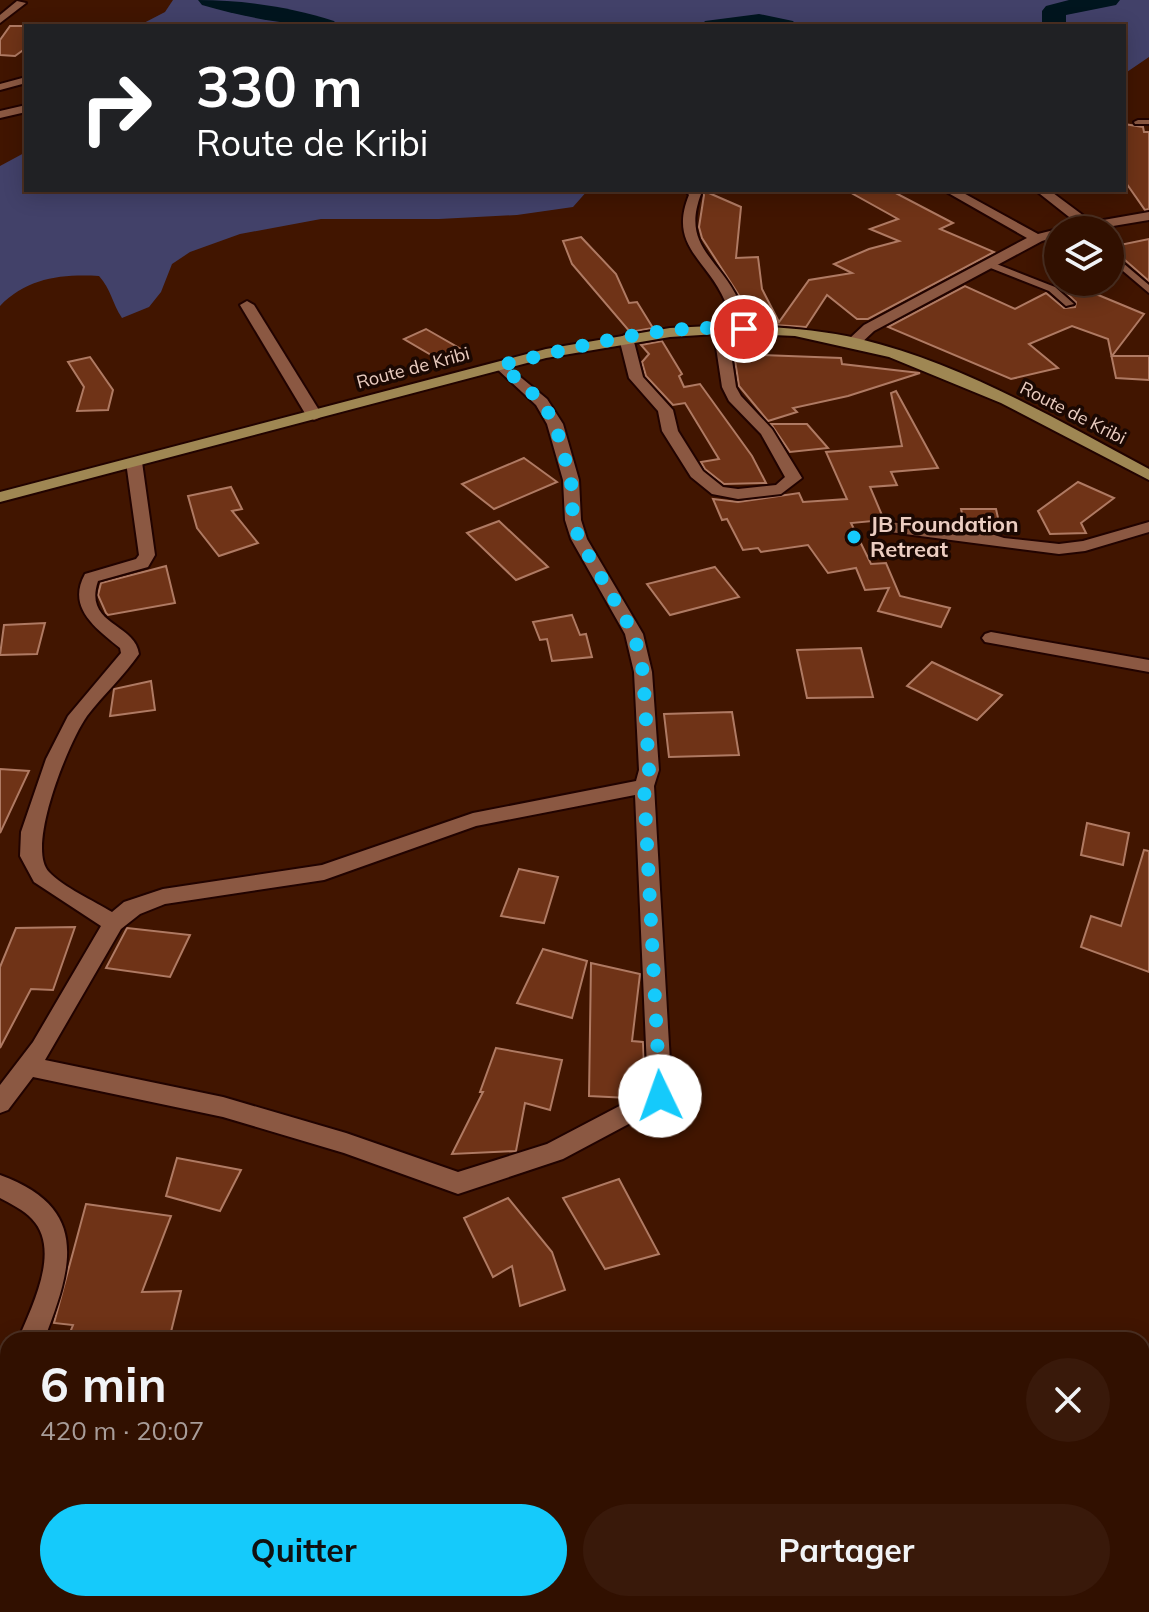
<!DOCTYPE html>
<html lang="fr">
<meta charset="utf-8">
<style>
:root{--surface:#311000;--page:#39190a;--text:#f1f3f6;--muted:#a89d99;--line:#4c3022;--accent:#15cafb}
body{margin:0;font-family:Mulish,sans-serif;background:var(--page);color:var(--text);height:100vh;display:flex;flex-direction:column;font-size:30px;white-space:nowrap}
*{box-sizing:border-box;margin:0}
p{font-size:26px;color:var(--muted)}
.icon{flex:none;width:44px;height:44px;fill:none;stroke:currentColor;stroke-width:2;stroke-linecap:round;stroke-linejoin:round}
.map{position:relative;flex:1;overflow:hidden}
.side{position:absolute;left:0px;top:1332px;width:1150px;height:280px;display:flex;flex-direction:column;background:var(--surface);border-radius:24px 24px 0 0;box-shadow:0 4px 20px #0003,0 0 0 2px var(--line)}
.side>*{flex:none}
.banner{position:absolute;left:24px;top:24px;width:1102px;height:168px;border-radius:0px;box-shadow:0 4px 20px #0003,0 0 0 2px var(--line);background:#202124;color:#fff;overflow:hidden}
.fabs{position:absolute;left:1044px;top:216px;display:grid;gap:16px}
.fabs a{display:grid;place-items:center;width:80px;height:80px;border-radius:50%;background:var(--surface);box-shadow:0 4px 20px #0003,0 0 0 2px var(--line);font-size:40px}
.pin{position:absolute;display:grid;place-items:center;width:68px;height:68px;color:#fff;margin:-34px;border:4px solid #fff;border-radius:50%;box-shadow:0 2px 8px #0007}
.me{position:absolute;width:88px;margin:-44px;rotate:357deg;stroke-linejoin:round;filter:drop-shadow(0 0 6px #0008)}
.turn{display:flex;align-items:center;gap:28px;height:168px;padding:0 40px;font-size:36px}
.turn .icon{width:104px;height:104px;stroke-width:2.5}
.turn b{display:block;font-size:56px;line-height:68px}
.round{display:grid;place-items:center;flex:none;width:84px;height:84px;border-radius:42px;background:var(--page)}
.head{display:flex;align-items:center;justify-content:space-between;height:136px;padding:0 40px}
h1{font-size:48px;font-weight:700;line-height:60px}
.cta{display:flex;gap:16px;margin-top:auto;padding:16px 40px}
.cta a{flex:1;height:92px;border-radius:48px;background:var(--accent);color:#111;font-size:32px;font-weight:700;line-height:92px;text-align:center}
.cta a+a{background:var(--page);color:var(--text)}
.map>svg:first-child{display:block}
.green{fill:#424169}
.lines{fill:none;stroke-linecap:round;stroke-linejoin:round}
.river{fill:#00151e;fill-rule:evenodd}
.building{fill:#6f3317;stroke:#af7a63;stroke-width:2}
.service-casing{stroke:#210300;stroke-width:4}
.minor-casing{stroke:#210300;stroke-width:4}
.primary-casing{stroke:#210300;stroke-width:4}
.service{fill:#8b5842;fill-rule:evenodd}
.minor{fill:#8b5842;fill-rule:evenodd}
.primary{fill:#9f8753;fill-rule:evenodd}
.route{stroke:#15cafb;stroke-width:14;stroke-dasharray:0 25.2}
.poi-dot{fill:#15cafb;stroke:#1b0802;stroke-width:3}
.labels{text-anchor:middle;stroke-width:7;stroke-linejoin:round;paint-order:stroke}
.far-street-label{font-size:18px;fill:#ebcdc1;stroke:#1b0802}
.poi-label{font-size:22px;font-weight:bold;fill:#ebcdc1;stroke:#1b0802;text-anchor:start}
</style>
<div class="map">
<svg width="1149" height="1612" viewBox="0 0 1149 1612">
<rect width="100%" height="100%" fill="#411500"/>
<!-- green -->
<g class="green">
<path d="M173,0H1149V57L1124,74V26H138L165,12Z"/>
<path d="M26,152V190H588L573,207L517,215L439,219H321L240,234L190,252L172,264L161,292L149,307L122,318C112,303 111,289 99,276C61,274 27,278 0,306V166Z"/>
</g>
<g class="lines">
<!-- river -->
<g class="river">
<path d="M198,0C244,0 291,7 334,21L338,26C291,26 247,18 202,5Z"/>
<path d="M1069,0H1120L1116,5L1066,15V26H1042V11L1046,6Z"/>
<path d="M759,14L793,21L797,26H701L705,21Z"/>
</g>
</g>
<!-- building -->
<g class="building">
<path d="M10,26H26V48L15,56L0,55V40Z"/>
<path d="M1124,124L1143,127L1144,132H1149V209L1145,210L1124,180Z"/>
<path d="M702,190L741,207L736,258L758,257L762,289L779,322L809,280L852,273L834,264L869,249L899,241L870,229L898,219L846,190H890L953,223L940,229L994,252L868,319H857L827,295L806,327L744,323L742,300L702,238L699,227L704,195Z"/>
<path d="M581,237L616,274L629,303L637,302L653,328L630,332L572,264L563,241Z"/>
<path d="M1149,239V281L1110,247Z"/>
<path d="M1067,282L1144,314L1112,356H1149V380L1116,378L1108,339L1072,326L1029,344L1058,368L1011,379L888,327L965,286L1015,309L1046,293L1064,308L1075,307L1076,302L1059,286Z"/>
<path d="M426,329L466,352L443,362L404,339Z"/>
<path d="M662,341L682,374L679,376L684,387L700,384L752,456L766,483L724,484L705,469L701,462L719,459L685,403L673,405L646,376L642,362L649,354L641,345Z"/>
<path d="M734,354L841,358L842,364L920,373L848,396L793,408L797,412L768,421L739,386Z"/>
<path d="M90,357L113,390L108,410L77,411L84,387L68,362Z"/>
<path d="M896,391L938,468L891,472L897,485L870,487L884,520L851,523L871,564L886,563L900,596L950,608L941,627L878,611L889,588L865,590L856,568L828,573L808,545L761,552L758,548L743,550L727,519L722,520L713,499L738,502L799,493L803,502L847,499L826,452L902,446L891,393Z"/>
<path d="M771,424H807L828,448L790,452Z"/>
<path d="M524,458L557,482L494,509L462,484Z"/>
<path d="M1078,482L1114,498L1081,523L1086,533L1050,534L1038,511Z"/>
<path d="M231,487L242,509L232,511L258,543L219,556L197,528L188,496Z"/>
<path d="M961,509H996L1001,531L965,527Z"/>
<path d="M499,521L548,567L516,580L467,533Z"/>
<path d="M166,566L175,603L108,615L106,613L98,595L101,583Z"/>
<path d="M715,567L739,597L670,615L647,584Z"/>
<path d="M572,615L580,635L586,634L592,657L552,661L547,639L540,640L533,622Z"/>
<path d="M45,623L37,654L0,655L4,625Z"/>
<path d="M861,648L873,697L807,698L797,650Z"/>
<path d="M932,662L1002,695L977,720L907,686Z"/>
<path d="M151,681L155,710L110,716L114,689Z"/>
<path d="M732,712L739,755L669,757L664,714Z"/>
<path d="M0,769L29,771L0,833Z"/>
<path d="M1087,823L1129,833L1123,865L1081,855Z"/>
<path d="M1144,850L1149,851V972L1081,947L1091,916L1121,926Z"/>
<path d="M519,869L558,877L544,923L501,916Z"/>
<path d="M75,927L53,990L31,989L0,1048V967L16,928Z"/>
<path d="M127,928L190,935L170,977L106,968Z"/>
<path d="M543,949L587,961L572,1018L517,1003Z"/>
<path d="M591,963L640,974L632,1041L643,1042L645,1089L629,1098L589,1096Z"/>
<path d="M496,1048L562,1060L550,1110L525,1103L516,1151L452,1154L483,1092H480Z"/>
<path d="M177,1158L241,1170L220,1211L166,1196Z"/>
<path d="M619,1179L659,1254L605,1269L563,1198Z"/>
<path d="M508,1198L552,1252L565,1290L520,1306L512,1266L493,1277L464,1218Z"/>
<path d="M86,1204L171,1216L142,1292L181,1291L169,1340H67L73,1325L54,1323Z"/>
</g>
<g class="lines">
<!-- service casing -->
<g class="service-casing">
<g id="service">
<path d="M1138,120H1149V124H1135L1134,122Z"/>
<path d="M1110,252L1149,285V293L1110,260Z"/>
<path d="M988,263H994L1055,287L1074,304L1066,306L1049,291L988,267Z"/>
</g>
</g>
<!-- minor casing -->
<g class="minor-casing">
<g id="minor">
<path d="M17,1L26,3L0,23V15Z"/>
<path d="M26,77V83L0,90V84Z"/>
<path d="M26,105V112L0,118V111Z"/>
<path d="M685,190H698L701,194C681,247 719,257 739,301L727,327L736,387L741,396L772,429L802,478L781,494L738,499L712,494L691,477L662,431L658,411L629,378L619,338L626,334L633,338L643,377L673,410L678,431L703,471L723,487L738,489L776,485L785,477L761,434L729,401L722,387L713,327L725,301C707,259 668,246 689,195Z"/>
<path d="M943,190H958L1038,234L1078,224L1035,190H1049L1092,222L1149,212V220L1089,230H1058V236L1042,241L874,331L859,345H849V339L864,325L1027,238Z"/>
<path d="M247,301L254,305L322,415L319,418L314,420L306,415L240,305Z"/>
<path d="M501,361L547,399L563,424L579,480L581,520L587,539L643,634L652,672L659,770L654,786L672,1096L668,1103L563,1159L458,1194L344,1153L223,1117L33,1077L8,1110L0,1113V1085L33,1042L101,926L34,882L20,856L21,832L46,759L68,716L121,653L120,648C97,629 66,608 85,574L136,559L139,555L126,462L128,459H140L142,462L155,555L148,567L98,581C83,625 135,623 139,654C124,676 103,695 87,716C69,741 25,848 49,872C63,887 94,901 112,912L124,902L163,889L322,865L473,813L636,781L639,770L634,672L625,634L571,539L565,520L563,480L547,424L536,405L496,368L494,365ZM635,795L648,1091L547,1144L458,1172L346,1133L223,1097L45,1060L121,929L140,914L165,904L324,880L476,826Z"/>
<path d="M888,522L985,532L1004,538L1059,544L1083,541L1149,522V532L1085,551L1059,554L882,531L880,527L882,523Z"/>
<path d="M991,632L1149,660V672L985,642L982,638L985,634Z"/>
<path d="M0,1175C91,1208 72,1267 44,1340H18C31,1308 62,1250 32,1219C24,1210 11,1204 0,1198Z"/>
<path d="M8,1388V1432L0,1435V1391Z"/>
<rect x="0" y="1526" width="8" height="30"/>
</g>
</g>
<!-- primary casing -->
<g class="primary-casing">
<path id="primary" d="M732,325C775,327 818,329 860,339C963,364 1056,419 1149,469V480L1001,403L889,357L795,336L732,333L670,337L546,358L0,502V492L546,349L670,328Z"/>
</g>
<!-- service -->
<use href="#service" class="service"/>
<!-- minor -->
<use href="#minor" class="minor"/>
<!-- primary -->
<use href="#primary" class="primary"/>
</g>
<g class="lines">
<!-- route -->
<path class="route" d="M660,1096L644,786L649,770L643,672L634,634L579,539L573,520L571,480L555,424L542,402L501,365C580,347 662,322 744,329"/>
</g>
<!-- markers -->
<circle class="poi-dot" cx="854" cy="537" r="8"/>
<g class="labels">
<!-- far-street labels -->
<g class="far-street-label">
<text transform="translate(413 368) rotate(-15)" y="6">Route de Kribi</text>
<text transform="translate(1073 413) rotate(27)" y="6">Route de Kribi</text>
</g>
<!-- poi labels -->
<g class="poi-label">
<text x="870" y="532">JB Foundation<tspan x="870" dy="25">Retreat</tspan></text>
</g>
</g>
</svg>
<div class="fabs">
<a><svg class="icon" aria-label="layers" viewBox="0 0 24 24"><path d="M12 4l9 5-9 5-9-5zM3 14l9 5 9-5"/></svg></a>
</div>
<div class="pin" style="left:744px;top:329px;background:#d93025"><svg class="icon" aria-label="arrive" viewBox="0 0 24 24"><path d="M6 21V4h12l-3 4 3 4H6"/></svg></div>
<svg class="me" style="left:660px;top:1096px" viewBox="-20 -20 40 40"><circle r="19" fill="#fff"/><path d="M0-13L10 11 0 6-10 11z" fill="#15cafb"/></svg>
<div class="banner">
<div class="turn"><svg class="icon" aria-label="right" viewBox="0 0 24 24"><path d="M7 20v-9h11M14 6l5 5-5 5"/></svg><div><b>330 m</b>Route de Kribi</div></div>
</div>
<section class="side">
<div class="head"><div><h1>6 min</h1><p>420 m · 20:07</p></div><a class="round"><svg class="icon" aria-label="close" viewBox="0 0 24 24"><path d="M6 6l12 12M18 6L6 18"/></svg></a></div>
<div class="cta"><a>Quitter</a><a>Partager</a></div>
</section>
</div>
